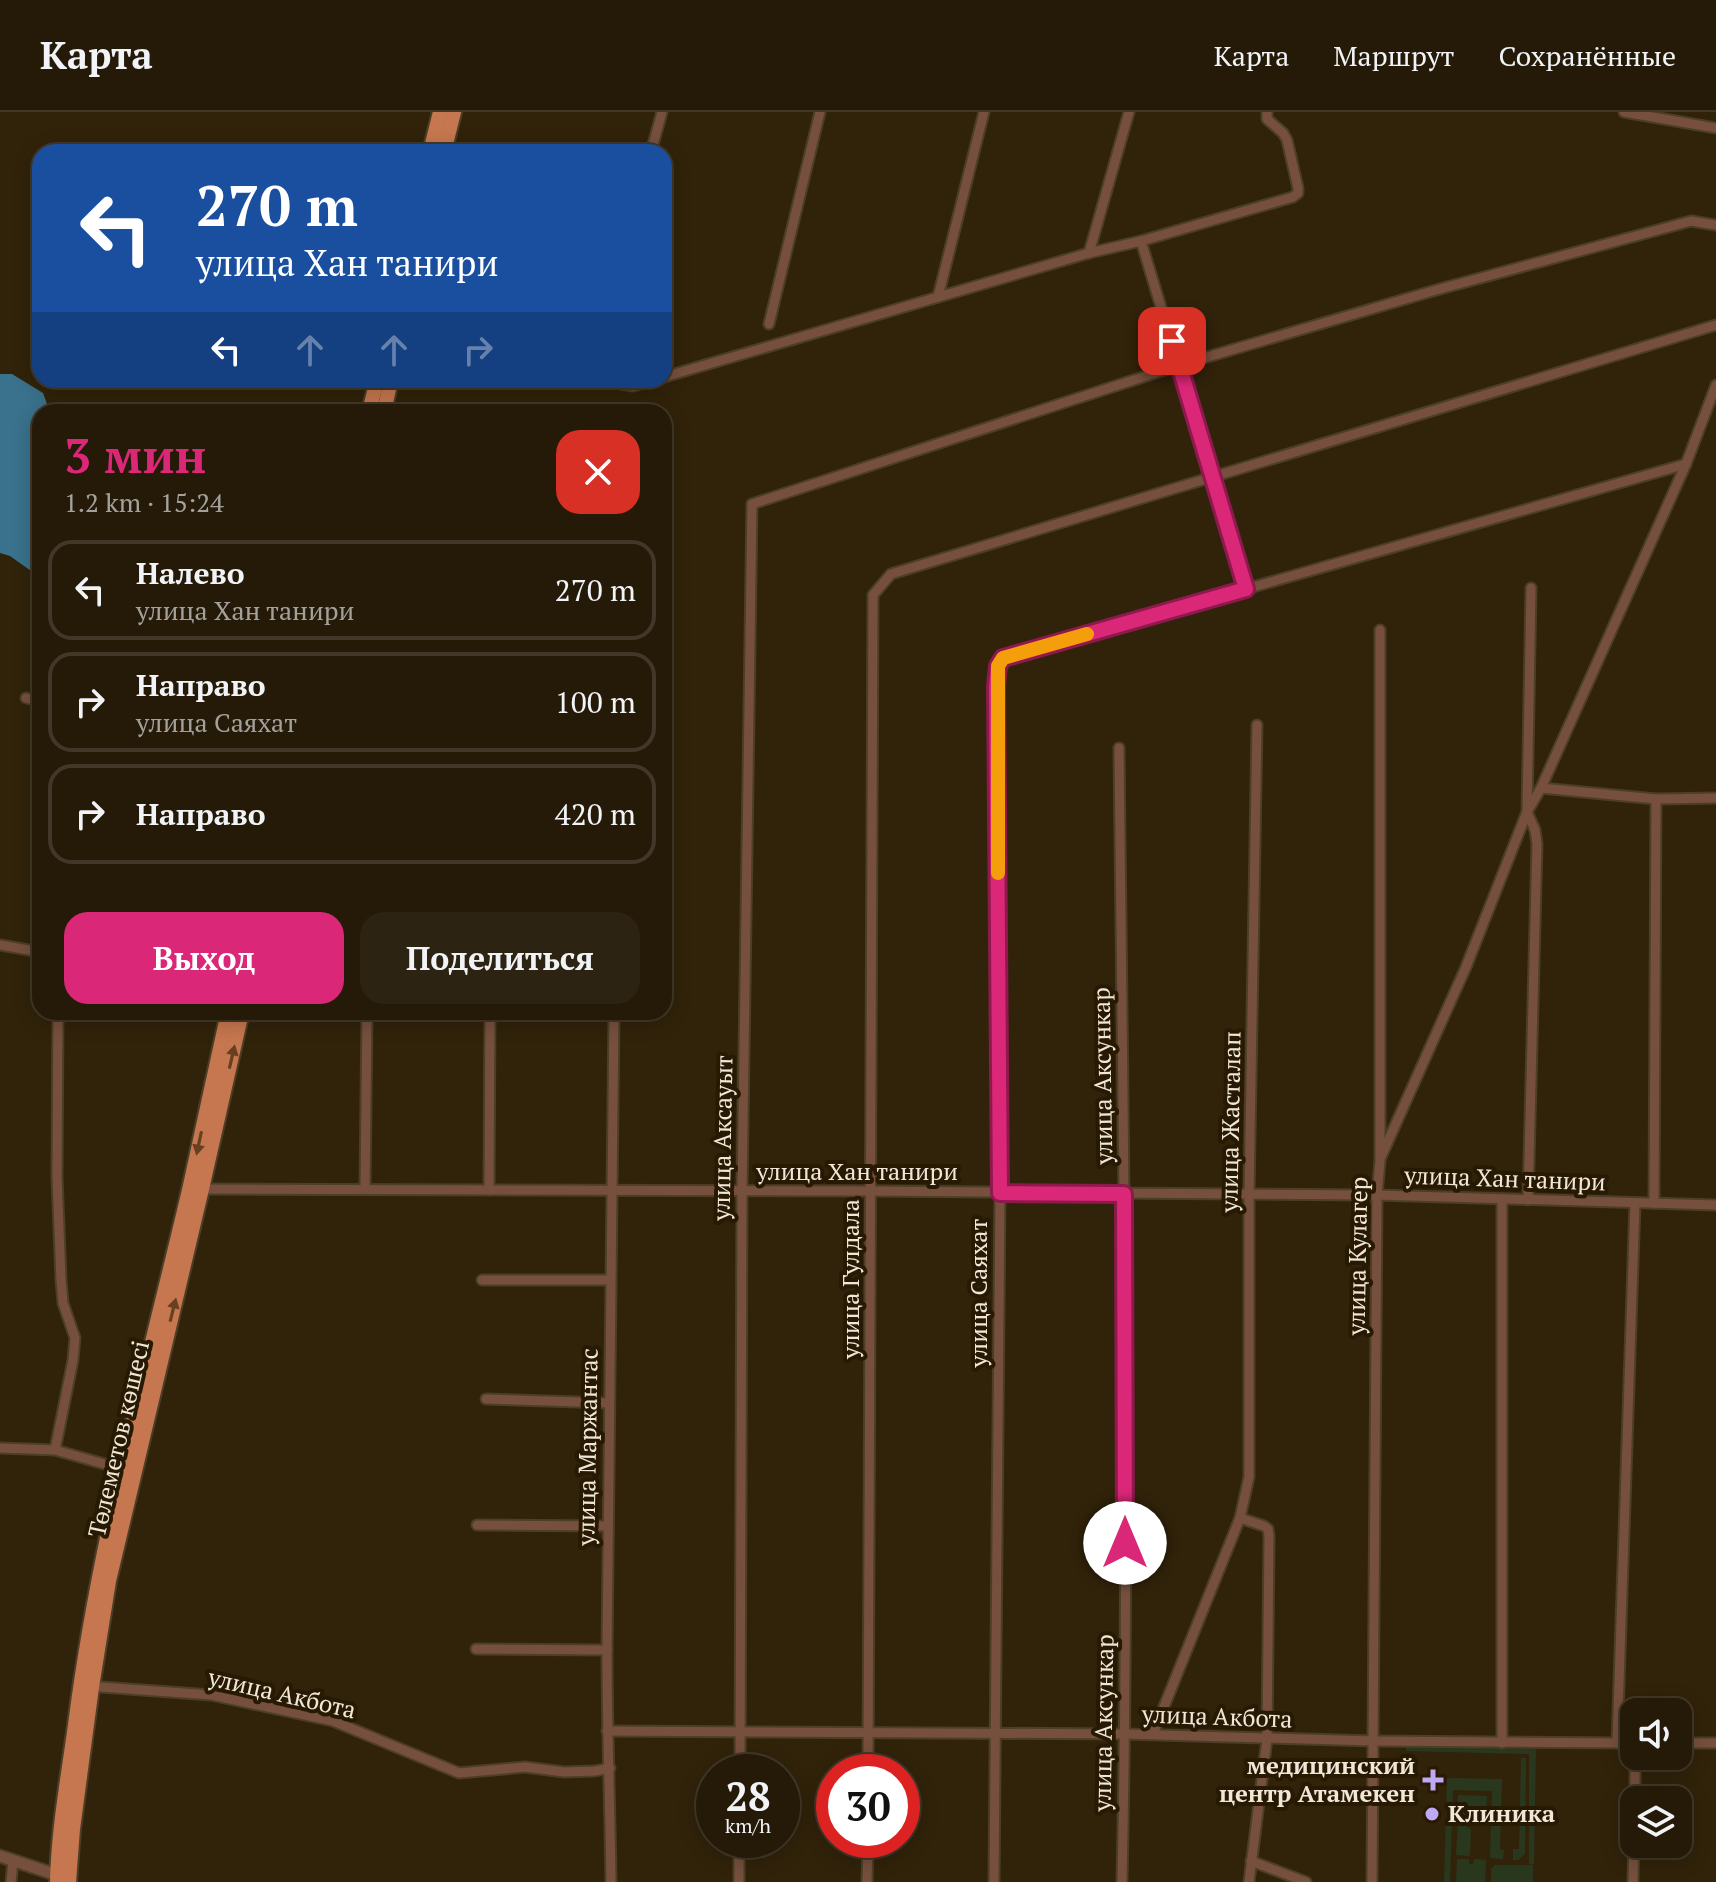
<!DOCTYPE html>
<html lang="ru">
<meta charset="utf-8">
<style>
:root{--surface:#251a08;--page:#2d2312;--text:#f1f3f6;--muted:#a3a19c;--line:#423829;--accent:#db2777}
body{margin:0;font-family:"PT Serif",serif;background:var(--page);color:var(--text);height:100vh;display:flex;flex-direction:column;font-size:30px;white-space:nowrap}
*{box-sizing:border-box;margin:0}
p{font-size:26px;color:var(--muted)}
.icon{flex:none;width:44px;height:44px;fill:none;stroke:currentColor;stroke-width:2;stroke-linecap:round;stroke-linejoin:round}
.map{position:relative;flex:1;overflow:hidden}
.sheet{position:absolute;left:32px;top:292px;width:640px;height:616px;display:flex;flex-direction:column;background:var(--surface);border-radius:24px;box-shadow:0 4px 20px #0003,0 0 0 2px var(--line)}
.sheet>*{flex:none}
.top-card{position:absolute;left:32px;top:32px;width:640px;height:244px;border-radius:24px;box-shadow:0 4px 20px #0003,0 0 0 2px var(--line);background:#1a4fa0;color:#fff;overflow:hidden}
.buttons{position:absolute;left:1620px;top:1586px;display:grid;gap:16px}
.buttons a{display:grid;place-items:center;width:72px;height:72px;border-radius:16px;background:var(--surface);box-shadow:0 4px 20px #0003,0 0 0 2px var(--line);font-size:40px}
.speed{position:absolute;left:696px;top:1642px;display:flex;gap:16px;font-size:40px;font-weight:700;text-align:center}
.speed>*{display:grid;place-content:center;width:104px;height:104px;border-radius:50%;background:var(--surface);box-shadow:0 4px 20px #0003,0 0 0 2px var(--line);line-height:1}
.speed small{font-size:20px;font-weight:400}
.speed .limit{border:12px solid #d22;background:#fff;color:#111}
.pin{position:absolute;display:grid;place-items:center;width:68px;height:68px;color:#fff;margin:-34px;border-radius:16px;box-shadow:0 4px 12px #0006}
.me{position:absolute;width:88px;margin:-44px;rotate:0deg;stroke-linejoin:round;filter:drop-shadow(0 0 6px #0008)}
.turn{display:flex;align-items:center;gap:28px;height:168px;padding:0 32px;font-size:36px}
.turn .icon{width:104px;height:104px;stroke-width:2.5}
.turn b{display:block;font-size:56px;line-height:68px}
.lanes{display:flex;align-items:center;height:76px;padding:0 32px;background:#0003;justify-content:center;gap:40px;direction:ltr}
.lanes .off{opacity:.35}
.round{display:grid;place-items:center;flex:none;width:84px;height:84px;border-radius:24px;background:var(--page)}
.headline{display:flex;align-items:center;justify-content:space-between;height:136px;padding:0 32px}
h1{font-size:48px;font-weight:700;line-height:60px;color:var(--accent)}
.cta{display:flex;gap:16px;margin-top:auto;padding:16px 32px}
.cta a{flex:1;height:92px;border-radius:24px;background:var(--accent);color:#fff;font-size:32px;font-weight:700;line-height:92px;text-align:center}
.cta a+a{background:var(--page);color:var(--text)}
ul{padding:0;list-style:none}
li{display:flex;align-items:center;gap:24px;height:100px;margin:0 16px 12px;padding:0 16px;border:4px solid var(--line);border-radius:24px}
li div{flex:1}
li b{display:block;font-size:30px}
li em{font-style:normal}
header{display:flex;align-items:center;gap:48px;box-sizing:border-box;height:112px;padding:0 40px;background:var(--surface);border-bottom:2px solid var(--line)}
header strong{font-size:38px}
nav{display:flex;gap:44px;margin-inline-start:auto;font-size:28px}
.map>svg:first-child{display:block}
.green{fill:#29381c}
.water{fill:#3a718c}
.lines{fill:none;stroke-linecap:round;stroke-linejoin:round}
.minor-casing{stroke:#4c3e27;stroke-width:13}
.tertiary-casing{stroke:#4c3e27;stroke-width:15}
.primary-casing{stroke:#4c3e27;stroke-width:18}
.minor{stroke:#76503d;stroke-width:9}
.tertiary{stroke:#76503d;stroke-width:11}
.primary{stroke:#c6774f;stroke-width:14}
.oneway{fill:#673f21}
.route-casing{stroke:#8e194d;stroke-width:20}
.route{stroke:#db2777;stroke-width:14}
.slow{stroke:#f59e0b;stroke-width:14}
.poi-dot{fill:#bfa8f4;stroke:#271902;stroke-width:3}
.labels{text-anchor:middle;stroke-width:8;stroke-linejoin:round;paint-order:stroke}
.street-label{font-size:24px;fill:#f0e7d8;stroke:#271902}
.poi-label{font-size:24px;font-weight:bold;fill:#f0e7d8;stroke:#271902;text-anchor:end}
</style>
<header>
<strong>Карта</strong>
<nav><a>Карта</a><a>Маршрут</a><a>Сохранённые</a></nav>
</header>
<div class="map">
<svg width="1716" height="1770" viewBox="0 0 1716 1770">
<rect width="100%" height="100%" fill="#31230a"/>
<!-- green -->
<g class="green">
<path d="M1406,1634L1536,1637L1534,1752H1529V1642L1406,1639Z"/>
<path d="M1521,1646H1526L1525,1742L1518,1748H1513V1737H1519Z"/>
<path d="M1447,1666L1502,1667L1500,1737L1504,1738L1503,1747L1490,1746L1492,1679L1453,1678L1450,1770H1444Z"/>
<path d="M1458,1683L1487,1684L1486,1709H1478L1472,1704L1466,1709L1457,1708Z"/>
<path d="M1458,1710L1465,1711L1467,1715L1471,1717L1470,1744L1456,1743Z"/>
<path d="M1457,1747H1469V1752H1473L1474,1747L1486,1748L1485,1770H1456Z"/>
<path d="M1495,1753H1533V1770H1491V1757Z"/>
</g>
<!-- water -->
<path class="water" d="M0,262H12L43,281L50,300H40V458L34,461L10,444L0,441Z"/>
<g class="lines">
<!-- minor casing -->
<g class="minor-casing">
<g id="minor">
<path d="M1624,0L1716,16"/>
<path d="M651,40L662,0"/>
<path d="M1141,129L1246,477"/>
<path d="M1089,141L1129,0"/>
<path d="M938,185L984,0"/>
<path d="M769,212L820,0"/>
<path d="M664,265L1089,141L1141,129L1293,85L1298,81V76L1287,28L1283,21L1267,7V0"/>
<path d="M599,268L633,274L653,268"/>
<path d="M26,586L40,589"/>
<path d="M1119,636C1123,1014 1130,1392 1122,1770"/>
<path d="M1541,676L1656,687L1716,686"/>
<path d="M0,833L40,840"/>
<path d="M1381,1045L1466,855L1527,700L1541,676L1686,352L1716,273"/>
<path d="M200,1077L871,1079L1377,1083L1716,1093"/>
<path d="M365,1077L367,900"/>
<path d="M489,1078L490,900"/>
<path d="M1502,1087V1631"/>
<path d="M1528,1088L1537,732L1535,718L1527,700L1531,476"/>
<path d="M1654,1091L1656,687"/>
<path d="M482,1168H610"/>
<path d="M486,1287L609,1291"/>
<path d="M0,1336L55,1338L122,1357"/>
<path d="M55,1338L73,1248L75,1226L63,1191L61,1168L57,1065L58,900"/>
<path d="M1240,1406L1264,1414L1268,1417L1269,1424L1267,1627L1249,1770"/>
<path d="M477,1413L607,1414"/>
<path d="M476,1537L607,1538"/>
<path d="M87,1574L211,1583L333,1609L459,1661L525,1655L564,1660L595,1659L610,1656"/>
<path d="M607,1619L1125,1622L1374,1629L1634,1631"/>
<path d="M1153,1622L1240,1406L1249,1365V1083L1257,613"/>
<path d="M1617,1631L1635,1091"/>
<path d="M1678,1631H1716"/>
<path d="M740,1660L742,1079L752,392L1180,253L1436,178L1691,109L1716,113"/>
<path d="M868,1660L873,483L891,462L1716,213"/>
<path d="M1635,1688V1644"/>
<path d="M1251,1749L1306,1770"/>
<path d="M11,1770L13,1749"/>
<path d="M611,1770C610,1693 607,1616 607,1538L614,900"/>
<path d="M739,1770V1728"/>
<path d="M867,1770L868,1728"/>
<path d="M994,1770L1000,1081L996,574L998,554L1003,546L1686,352"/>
<path d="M1372,1770L1377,1083L1380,1049V518"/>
<path d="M1633,1770L1634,1728"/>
</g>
</g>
<!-- tertiary casing -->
<g class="tertiary-casing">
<path id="tertiary" d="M0,1744L57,1763"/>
</g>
<!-- primary casing -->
<g class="primary-casing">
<g id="primary">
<path d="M430,40L440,0"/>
<path d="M444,40L454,0"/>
<path d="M369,300L377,268"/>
<path d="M384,300L391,268"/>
<path d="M57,1770C58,1718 68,1665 75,1613C98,1432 147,1256 189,1078C202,1019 215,959 228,900"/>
<path d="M69,1770L73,1717L92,1575L109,1469L202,1077L242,900"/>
</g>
</g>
<!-- minor -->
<use href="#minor" class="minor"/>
<!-- tertiary -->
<use href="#tertiary" class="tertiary"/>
<!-- primary -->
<use href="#primary" class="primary"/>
</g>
<!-- one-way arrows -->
<defs><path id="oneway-solid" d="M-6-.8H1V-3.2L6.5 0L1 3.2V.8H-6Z" transform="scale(2)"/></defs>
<g class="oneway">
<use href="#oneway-solid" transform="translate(232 945) rotate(-77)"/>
<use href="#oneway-solid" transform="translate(199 1031) rotate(102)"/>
<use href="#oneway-solid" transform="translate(173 1198) rotate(-76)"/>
</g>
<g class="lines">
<!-- route casing -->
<g class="route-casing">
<path id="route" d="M1125,1431L1124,1082L1000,1081L996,574L998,554L1003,546L1246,477L1172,229"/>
</g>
<!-- route -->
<use href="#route" class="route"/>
<!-- slow -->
<path class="slow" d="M998,761V554L1003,546L1087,522"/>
</g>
<!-- markers -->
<g class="poi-dot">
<path d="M1429 1656h8v8h8v8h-8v8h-8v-8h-8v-8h8z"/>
<circle cx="1432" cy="1702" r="8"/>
</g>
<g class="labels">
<!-- street labels -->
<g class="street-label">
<text transform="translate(1103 964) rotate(-91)" y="8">улица Аксункар</text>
<text transform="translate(1231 1010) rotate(-89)" y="8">улица Жасталап</text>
<text transform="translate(723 1026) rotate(-89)" y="8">улица Аксауыт</text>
<text x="857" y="1068">улица Хан танири</text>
<text transform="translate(1505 1067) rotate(2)" y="8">улица Хан танири</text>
<text transform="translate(1358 1144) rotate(-89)" y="8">улица Кулагер</text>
<text transform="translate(851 1167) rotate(-90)" y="8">улица Гулдала</text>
<text transform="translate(979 1181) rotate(-90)" y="8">улица Саяхат</text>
<text transform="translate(119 1327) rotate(-77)" y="8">Төлеметов көшесі</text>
<text transform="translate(588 1335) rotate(-89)" y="8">улица Маржантас</text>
<text transform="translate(282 1582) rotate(13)" y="8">улица Акбота</text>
<text transform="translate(1217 1605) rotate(2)" y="8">улица Акбота</text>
<text transform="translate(1104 1611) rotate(-89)" y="8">улица Аксункар</text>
</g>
<!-- poi labels -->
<g class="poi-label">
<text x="1415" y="1662">медицинский<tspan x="1415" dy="28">центр Атамекен</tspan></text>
<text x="1448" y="1710" text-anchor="start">Клиника</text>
</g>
</g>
</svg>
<div class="buttons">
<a><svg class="icon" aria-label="sound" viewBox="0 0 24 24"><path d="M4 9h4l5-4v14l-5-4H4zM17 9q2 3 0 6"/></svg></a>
<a><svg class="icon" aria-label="layers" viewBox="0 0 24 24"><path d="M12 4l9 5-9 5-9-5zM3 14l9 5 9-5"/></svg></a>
</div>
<div class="speed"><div>28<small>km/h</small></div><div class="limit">30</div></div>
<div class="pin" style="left:1172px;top:229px;background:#d93025"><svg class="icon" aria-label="arrive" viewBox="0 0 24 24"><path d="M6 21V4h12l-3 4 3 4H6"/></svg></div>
<svg class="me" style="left:1125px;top:1431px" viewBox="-20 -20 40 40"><circle r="19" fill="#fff"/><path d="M0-13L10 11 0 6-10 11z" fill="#db2777"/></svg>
<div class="top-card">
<div class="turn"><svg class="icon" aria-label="left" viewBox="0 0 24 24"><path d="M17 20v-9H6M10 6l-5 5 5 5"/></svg><div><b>270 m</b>улица Хан танири</div></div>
<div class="lanes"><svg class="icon" aria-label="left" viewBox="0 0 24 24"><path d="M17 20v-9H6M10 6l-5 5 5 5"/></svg><svg class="icon off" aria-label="ahead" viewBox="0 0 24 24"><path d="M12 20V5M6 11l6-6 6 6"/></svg><svg class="icon off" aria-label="ahead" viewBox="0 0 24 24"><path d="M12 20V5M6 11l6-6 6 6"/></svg><svg class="icon off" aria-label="right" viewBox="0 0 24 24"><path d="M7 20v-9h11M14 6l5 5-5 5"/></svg></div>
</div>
<section class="sheet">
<div class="headline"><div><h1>3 мин</h1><p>1.2 km · 15:24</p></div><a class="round" style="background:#d93025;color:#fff"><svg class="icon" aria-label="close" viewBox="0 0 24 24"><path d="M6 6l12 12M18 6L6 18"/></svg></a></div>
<ul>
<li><svg class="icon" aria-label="left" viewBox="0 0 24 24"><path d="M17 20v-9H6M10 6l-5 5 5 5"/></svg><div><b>Налево</b><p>улица Хан танири</p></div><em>270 m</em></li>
<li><svg class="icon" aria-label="right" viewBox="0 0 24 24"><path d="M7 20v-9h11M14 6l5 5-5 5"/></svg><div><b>Направо</b><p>улица Саяхат</p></div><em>100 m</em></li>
<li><svg class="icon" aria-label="right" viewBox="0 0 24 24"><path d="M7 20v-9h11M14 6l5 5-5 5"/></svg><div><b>Направо</b></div><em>420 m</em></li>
</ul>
<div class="cta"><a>Выход</a><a>Поделиться</a></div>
</section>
</div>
